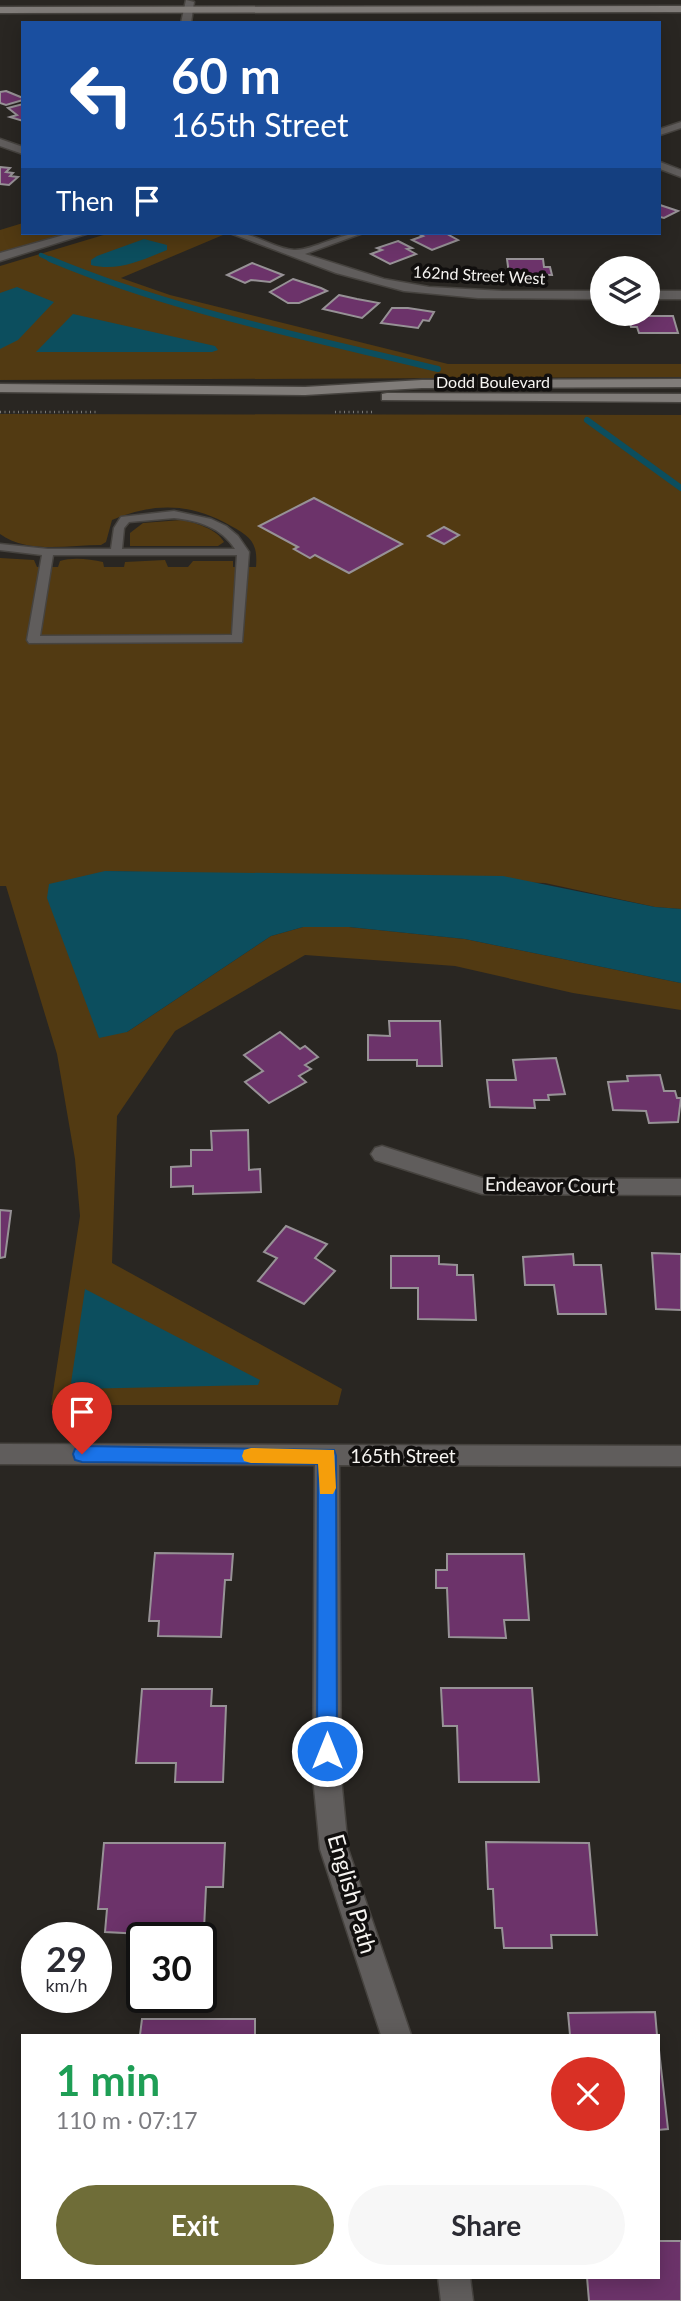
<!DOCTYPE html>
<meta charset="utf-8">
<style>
:root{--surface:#fff;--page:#f7f7f7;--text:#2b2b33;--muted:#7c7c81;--accent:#6f6d38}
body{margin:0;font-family:Lato,sans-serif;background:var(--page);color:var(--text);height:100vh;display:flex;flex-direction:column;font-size:26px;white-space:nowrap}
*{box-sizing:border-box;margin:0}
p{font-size:23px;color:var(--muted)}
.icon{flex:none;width:38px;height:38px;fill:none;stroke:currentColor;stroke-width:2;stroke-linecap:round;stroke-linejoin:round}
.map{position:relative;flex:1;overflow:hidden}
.panel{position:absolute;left:21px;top:2034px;width:639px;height:245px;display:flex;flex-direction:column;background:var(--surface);border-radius:0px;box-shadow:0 4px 18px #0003}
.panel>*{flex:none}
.hud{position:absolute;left:21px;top:21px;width:640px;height:214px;border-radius:0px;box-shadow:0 4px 18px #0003;background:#1a4fa0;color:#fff;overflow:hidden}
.fabs{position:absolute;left:590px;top:256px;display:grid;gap:14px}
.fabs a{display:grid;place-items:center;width:70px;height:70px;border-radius:50%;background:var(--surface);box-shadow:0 4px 18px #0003;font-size:35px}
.speed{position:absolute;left:21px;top:1922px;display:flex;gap:14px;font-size:35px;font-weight:700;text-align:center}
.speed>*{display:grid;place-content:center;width:91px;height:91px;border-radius:50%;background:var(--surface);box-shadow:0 4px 18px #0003;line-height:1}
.speed small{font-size:18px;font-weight:400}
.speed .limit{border:4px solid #111;border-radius:10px;background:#fff;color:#111}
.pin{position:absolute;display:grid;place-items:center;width:60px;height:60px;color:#fff;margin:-72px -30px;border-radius:50% 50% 50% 0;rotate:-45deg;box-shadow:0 0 7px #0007}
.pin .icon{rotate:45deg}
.me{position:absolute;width:77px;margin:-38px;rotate:0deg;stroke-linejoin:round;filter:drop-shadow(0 0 5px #0008)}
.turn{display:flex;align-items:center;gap:24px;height:147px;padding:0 35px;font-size:32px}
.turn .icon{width:91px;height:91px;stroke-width:2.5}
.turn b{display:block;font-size:49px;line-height:60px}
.then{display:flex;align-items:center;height:66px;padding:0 35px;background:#0003;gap:14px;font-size:26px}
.round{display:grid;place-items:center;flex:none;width:74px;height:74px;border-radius:37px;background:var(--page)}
.summary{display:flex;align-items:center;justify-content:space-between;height:119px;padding:0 35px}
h1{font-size:42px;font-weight:700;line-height:52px;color:#1e9e55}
.action{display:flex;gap:14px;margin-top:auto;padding:14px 35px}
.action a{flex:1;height:80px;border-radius:42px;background:var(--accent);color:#fff;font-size:28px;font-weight:700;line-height:80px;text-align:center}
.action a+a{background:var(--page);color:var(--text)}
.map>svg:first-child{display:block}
.green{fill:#523a12}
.water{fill:#0c4e5e}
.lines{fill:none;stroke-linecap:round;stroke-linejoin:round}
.stream-far1{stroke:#0c4e5e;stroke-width:4.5}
.stream{stroke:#0c4e5e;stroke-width:6}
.building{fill:#6c336a;stroke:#979296;stroke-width:2}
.lane-casing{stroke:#46433f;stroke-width:3}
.street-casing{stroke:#46433f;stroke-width:3}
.secondary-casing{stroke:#46433f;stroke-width:3}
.path{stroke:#7a7874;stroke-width:2.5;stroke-dasharray:1 3.5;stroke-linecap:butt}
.lane{fill:#605d5c;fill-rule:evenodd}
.street{fill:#605d5c;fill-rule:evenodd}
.secondary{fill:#807c79;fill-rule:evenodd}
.route{fill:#1a73e8;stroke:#114b97;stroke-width:2}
.slow{fill:#f59e0b}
.labels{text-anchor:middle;stroke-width:7;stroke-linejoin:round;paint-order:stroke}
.far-street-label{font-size:16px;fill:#f6f4f1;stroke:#110f0e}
.street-label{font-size:19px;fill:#f6f4f1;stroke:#110f0e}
.near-street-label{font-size:23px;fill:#f6f4f1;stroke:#110f0e}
</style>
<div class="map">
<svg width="681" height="2301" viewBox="0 0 681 2301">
<rect width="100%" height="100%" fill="#292622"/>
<!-- green -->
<g class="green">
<path d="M23,223V233H70L0,253V230Z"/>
<path d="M110,233L223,235L121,278L170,295L448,364H681V377L0,380V266Z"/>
<path d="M0,414L681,415V909L655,907L545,883L105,871L127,1032L271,936L303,927H349L465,939L681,983V1010L573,993L455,966L305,955L175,1031L117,1116L112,1263L342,1389L338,1405H51L80,1216L75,1159L57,1054L6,886H0V558L34,560L37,567H58L60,561C72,557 90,559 103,562L104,567H124L125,562L165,560L168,567H188L193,561H233V567H256C258,543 251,537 231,526C192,503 154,502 112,520L106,542L101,545C69,545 27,554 0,534Z"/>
<path d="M181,520C194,522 217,529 224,542L218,546H130V533L143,523Z"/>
</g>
<!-- water -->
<g class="water">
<path d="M144,239L167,245V250C142,260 118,272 91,265V260L97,256Z"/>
<path d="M17,287L54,302L18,340L0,349V293Z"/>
<path d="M73,314L215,346L218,350L212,352H36Z"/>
<path d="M105,871L503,876L655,907L681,909V983L465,939L349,927H303L271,936L127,1032L99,1038L47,898L49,884Z"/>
<path d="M85,1289L260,1380L258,1385L77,1389L71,1383Z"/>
</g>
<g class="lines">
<!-- stream-far1 -->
<path class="stream-far1" d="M41,255L54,261"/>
<!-- stream -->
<g class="stream">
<path d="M50,259C174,311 307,337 438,369"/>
<path d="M587,420L681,488"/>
</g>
</g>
<!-- building -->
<g class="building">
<path d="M6,91L23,98V100L6,105L0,103V92Z"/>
<path d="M23,104V121L10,117L17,115L8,108Z"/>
<path d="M0,167L10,168L6,172L13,173L10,176L18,177L9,185L0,184Z"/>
<path d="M660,205L678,211L664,218L660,217Z"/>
<path d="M451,233L449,235L458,240L432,250L412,240L423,236L419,234L422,233Z"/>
<path d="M398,241L412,248L407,249L416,254L390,264L371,254L382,250L377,248Z"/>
<path d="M507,259H543L544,267H550L552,275L509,274Z"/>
<path d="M252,263L283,275L270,282L251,280L245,283L227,275Z"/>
<path d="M293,279L321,288L327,291L299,303H288L270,292Z"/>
<path d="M339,295L357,299L379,303L362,318L323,309Z"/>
<path d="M392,308H408L434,312L429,321L423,320L418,328L381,323Z"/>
<path d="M628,316H673L678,333H639L637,327H631Z"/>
<path d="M314,498L402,544L349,573L315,555L310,558L294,549L298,547L259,526Z"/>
<path d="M444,527L459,535L444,544L428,536Z"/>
<path d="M389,1021H440L442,1066H417V1060H368V1035L390,1036Z"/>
<path d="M280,1032L300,1049L305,1046L318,1057L305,1065L311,1069L299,1076L306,1082L269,1103L245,1082L263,1071L244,1055Z"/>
<path d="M556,1058L565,1094L548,1095L549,1100H534L535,1108L490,1107L487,1080H516L513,1060Z"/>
<path d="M660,1075L664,1091H675L677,1098H681L678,1122L649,1123L646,1111L613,1110L608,1082L628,1081L627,1076Z"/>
<path d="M248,1130L249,1170L260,1169L261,1192L193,1194V1186L171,1187V1167L191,1166V1150H212L211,1131Z"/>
<path d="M0,1210L11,1211L5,1257L0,1258Z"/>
<path d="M286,1226L327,1244L315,1258L335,1271L304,1304L258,1281L277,1258L264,1252Z"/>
<path d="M652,1253L681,1254V1310L656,1309Z"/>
<path d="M573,1254L574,1265H601L606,1314H558L554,1285H525L523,1257Z"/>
<path d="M391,1256H439V1264L457,1265V1275H473L476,1320L418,1319V1288H391Z"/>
<path d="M155,1553L233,1554L231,1580H225L221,1637L158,1636L159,1621H149Z"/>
<path d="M447,1554H524L529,1620H504L506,1638L449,1637L447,1588H436V1570H447Z"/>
<path d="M441,1688H532L539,1782H459L457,1726H443Z"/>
<path d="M142,1689H212L211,1706H226L223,1782H175L176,1763H136Z"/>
<path d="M486,1842L589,1843L597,1935H551L552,1948H504L502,1928H495L493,1889H488Z"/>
<path d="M104,1843H225L223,1887H206L203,1950L201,1937L105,1932L107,1909H98Z"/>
<path d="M655,2012L657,2035H570L568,2013Z"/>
<path d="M142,2019H255V2035H140Z"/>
<path d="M658,2041L661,2068L668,2129L658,2130Z"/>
<path d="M658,2241H681V2301H589L587,2277H658Z"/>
</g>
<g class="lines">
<!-- lane casing -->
<g class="lane-casing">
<path id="lane" d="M174,511L211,519L226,526L238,536L249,552L242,642L29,643L27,640L42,555L0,550V544L48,549H111L114,528L121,517ZM174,518C199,521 221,527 235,549H122L124,528L129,522ZM53,555H237L232,635L40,636Z"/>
</g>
<!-- street casing -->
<g class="street-casing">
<g id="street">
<path d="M186,0L194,2L191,23H181Z"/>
<path d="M681,122V128L660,135V129Z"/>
<path d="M0,139L23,147V154L0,146Z"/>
<path d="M660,162L681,170V177L660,169Z"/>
<path d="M71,233H89L0,261V253Z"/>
<path d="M230,233C255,232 272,248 294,250C311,251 339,233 363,233L305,254L384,279L429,287L503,291H602V299L478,298L404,291L336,273Z"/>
<rect x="648" y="291" width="33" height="8"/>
<path d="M382,1146L482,1178L681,1179V1195L482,1194L375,1160L371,1154L375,1148Z"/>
<path d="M0,1444L681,1446V1466L339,1465L341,1777L348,1849L411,2035H381L320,1849L313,1777L315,1465L0,1464Z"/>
<path d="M438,2277H470L473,2301H441Z"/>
</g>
</g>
<!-- secondary casing -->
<g class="secondary-casing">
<g id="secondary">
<path d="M681,6V12L0,13V7Z"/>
<path d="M681,379V387L422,388L305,395L0,392V384L305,387L422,380Z"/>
<path d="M387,393L681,394V402L382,400V394Z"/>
</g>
</g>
<!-- path -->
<g class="path">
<path d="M0,412H99"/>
<path d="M335,412H372"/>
</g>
<!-- lane -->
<use href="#lane" class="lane"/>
<!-- street -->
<use href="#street" class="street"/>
<!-- secondary -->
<use href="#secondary" class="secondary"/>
</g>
<!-- route -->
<path class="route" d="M82,1446L334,1450L336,1456L337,1751L334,1758L327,1761L320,1758L317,1751L318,1464L82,1462L75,1460L73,1454L75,1449Z"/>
<!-- slow -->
<path class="slow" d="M251,1448L334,1450L336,1488L333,1494H320L318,1464L251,1463L244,1461L242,1456L244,1450Z"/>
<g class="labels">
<!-- far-street labels -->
<g class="far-street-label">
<text transform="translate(479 275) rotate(3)" y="6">162nd Street West</text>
<text x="493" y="388">Dodd Boulevard</text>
</g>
<!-- street labels -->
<g class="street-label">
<text transform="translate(550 1185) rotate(1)" y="7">Endeavor Court</text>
<text x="403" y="1463">165th Street</text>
</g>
<!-- near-street labels -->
<g class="near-street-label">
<text transform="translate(352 1894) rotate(74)" y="8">English Path</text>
</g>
</g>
</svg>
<div class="fabs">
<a><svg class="icon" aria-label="layers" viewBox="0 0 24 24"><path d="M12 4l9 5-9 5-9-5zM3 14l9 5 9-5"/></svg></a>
</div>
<div class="speed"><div>29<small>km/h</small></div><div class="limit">30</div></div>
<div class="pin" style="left:82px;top:1454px;background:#d93025"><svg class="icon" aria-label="arrive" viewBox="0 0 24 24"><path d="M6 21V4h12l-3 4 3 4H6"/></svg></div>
<svg class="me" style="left:327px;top:1751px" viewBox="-20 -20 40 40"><circle r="17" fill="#1a73e8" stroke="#fff" stroke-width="3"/><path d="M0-11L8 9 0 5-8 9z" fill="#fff"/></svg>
<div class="hud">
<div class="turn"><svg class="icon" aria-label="left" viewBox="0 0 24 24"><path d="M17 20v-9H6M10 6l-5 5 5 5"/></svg><div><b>60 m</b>165th Street</div></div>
<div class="then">Then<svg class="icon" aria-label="arrive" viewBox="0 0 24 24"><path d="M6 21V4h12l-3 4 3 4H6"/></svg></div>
</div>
<section class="panel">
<div class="summary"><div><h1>1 min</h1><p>110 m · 07:17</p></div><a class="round" style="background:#d93025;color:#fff"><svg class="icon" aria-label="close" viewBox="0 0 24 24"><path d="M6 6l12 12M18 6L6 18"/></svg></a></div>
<div class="action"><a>Exit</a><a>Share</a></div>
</section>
</div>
